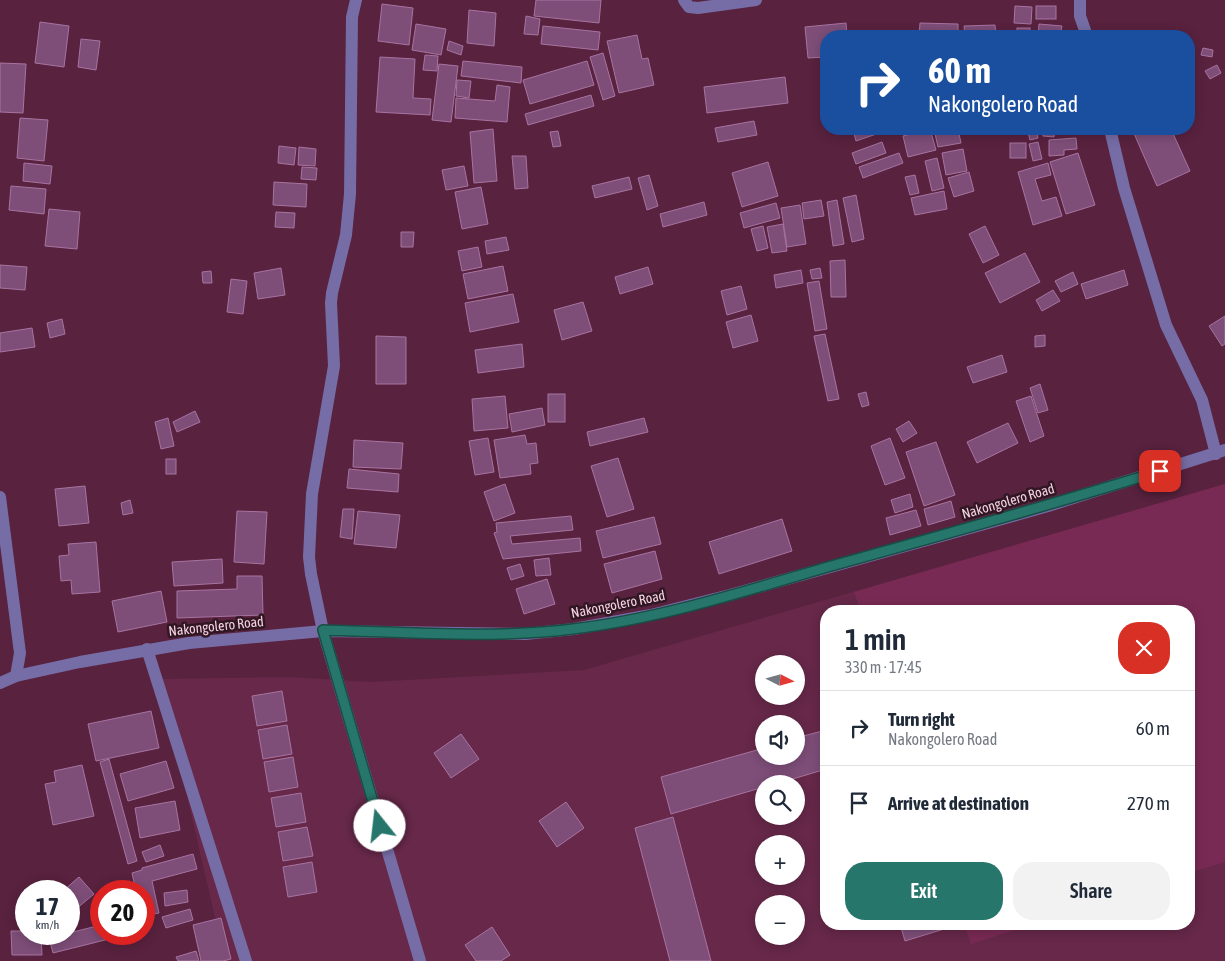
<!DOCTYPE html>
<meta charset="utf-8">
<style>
:root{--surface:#fff;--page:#f2f2f3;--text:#1f2937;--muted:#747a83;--line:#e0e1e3;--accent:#26766b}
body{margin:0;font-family:"Asap Condensed",sans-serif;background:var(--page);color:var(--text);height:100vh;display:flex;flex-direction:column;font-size:19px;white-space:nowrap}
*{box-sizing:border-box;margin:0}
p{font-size:16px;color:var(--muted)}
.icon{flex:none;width:28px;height:28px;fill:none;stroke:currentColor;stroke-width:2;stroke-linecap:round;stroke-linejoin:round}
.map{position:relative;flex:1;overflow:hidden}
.side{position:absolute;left:820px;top:605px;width:375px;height:325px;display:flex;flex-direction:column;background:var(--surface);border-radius:20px;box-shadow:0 2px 12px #0003}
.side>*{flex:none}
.guide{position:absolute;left:820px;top:30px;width:375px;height:105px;border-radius:20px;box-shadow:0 2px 12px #0003;background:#1a4fa0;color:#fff;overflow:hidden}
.needle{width:32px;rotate:96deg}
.tools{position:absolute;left:755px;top:655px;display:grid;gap:10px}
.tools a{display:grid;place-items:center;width:50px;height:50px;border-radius:50%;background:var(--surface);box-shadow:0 2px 12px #0003;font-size:25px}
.speed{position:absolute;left:15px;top:880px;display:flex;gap:10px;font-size:25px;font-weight:700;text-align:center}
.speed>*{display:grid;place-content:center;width:65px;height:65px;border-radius:50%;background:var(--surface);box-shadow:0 2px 12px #0003;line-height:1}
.speed small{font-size:12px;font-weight:400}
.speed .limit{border:8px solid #d22;background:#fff;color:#111}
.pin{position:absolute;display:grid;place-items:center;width:42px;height:42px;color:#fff;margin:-21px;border-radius:10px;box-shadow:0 2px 8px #0006}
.me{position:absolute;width:55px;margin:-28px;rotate:344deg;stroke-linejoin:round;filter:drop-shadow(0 0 4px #0008)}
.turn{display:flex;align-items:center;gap:18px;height:105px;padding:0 25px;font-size:22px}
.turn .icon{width:65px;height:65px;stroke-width:2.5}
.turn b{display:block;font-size:35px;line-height:42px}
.round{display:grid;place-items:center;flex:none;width:52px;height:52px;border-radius:20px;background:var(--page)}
.summary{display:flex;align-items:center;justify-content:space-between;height:85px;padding:0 25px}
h1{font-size:30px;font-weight:600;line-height:38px}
.primary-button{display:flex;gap:10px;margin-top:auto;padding:10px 25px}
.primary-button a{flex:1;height:58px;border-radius:20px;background:var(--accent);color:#fff;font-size:20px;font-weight:600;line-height:58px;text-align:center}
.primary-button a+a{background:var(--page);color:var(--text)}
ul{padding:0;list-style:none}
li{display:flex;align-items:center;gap:15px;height:75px;padding:0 25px;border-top:1px solid var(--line)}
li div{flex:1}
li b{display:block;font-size:19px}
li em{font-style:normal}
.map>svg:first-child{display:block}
.built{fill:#672849;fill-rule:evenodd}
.green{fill:#792a54}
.building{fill:#7e4e79;stroke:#a774a1}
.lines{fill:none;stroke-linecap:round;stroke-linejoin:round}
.minor{stroke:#766da6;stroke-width:12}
.route-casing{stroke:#194d46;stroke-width:12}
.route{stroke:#26766b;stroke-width:9}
.labels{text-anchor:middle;stroke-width:5;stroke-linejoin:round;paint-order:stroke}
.street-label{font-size:14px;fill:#f6d2e1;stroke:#301723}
</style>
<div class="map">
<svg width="1225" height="961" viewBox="0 0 1225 961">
<rect width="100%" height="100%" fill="#59223f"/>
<!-- built -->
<path class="built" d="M1225,484V961H225L160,679L290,677L370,682L584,670ZM826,611H1189V924H826ZM764,664H796V696H764ZM764,724H796V756H764ZM764,784H796V816H764ZM764,844H796V876H764ZM764,904H796V936H764Z"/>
<!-- green -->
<g class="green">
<path d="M1225,484V862L1189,873V611H861L854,592Z"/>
<path d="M964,924H1034L971,944Z"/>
</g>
<!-- building -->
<g class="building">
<path d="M536,0H601L599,23L534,16Z"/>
<path d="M382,4L413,8L409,45L378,41Z"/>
<path d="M1015,6L1032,7L1031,24L1014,23Z"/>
<rect x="1036" y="6" width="20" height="13"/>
<path d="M469,10L496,13L494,46L467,43Z"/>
<path d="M526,16L540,19L538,35L524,34Z"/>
<path d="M40,22L69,26L64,67L35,63Z"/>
<path d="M846,23L847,36H826V57L808,58L805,27Z"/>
<path d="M920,23L958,24V36H919Z"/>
<path d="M416,24L446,29L441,55L412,50Z"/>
<path d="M1039,24L1062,26L1060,36H1038Z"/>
<path d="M995,25L996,36H965L964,26Z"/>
<path d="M543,26L600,32L598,50L541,44Z"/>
<rect x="1017" y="28" width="13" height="8"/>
<path d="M637,35L642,59L648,58L654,85L619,93L607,41Z"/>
<path d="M81,39L100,41L96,70L78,67Z"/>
<path d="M449,41L463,46L461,55L447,50Z"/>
<path d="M1203,48L1213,50L1212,57L1201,55Z"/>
<path d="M603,53L615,96L603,100L590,57Z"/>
<path d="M425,55L438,56L437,71L423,70Z"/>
<path d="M380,57L415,59L413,98L431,99L430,115L376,112Z"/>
<path d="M463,61L522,67L521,83L461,76Z"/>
<path d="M587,61L594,85L530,104L523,80Z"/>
<path d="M0,63L26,64L23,113L0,112Z"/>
<path d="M439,64L458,66L451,122L432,120Z"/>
<path d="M1217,65L1221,73L1210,79L1205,71Z"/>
<path d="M785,77L788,103L707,113L704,87Z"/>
<path d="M457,80L471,81L469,98L456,96Z"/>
<path d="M497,85L510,87L507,122L455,118L456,98L495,101Z"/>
<path d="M591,95L594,106L528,125L525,114Z"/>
<path d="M20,118L48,120L44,161L17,158Z"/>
<path d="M754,121L757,135L718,142L715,128Z"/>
<path d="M493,129L497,181L474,183L470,132Z"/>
<path d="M856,129H891L856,141L853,130Z"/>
<path d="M930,129L936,150L908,157L903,136Z"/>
<path d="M934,129H958L961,143L938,147Z"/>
<path d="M1027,129H1036L1038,138L1030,140Z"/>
<path d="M1132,129H1171L1190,171L1157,186Z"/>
<path d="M1043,130H1055L1054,137L1043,136Z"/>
<path d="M558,131L561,146L553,147L550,132Z"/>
<path d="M1076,138L1077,149L1064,150V155L1049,156V140Z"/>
<path d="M882,142L886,153L856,164L852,153Z"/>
<path d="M1038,142L1042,159L1033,161L1029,144Z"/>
<rect x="1010" y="143" width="16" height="15"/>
<path d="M279,146L296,148L294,165L278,163Z"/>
<path d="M299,147L316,149L315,166L298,165Z"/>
<path d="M963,149L967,171L946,175L942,153Z"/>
<path d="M899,153L903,163L863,178L859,167Z"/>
<path d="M1078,153L1095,205L1066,214L1050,162Z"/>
<path d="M512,156H526L528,188L515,189Z"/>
<path d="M937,158L944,188L932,191L925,161Z"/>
<path d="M768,162L778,196L742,207L732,173Z"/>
<path d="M24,163L52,166L50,184L23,181Z"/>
<path d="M1048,163L1051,175L1035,179L1042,201L1056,197L1062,216L1033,225L1018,172Z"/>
<path d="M464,166L468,186L446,190L442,170Z"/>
<path d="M302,167L317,168L316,180L301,179Z"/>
<path d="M969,172L974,191L954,197L948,178Z"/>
<path d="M649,175L658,206L647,210L638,178Z"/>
<path d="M915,175L919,193L910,195L905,177Z"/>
<path d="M629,177L632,189L595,198L592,186Z"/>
<path d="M274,182L307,184L306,207L273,205Z"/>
<path d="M11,186L46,189L44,214L9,210Z"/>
<path d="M481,187L488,224L462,229L455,192Z"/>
<path d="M944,191L947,209L915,215L911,198Z"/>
<path d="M856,195L864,239L852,242L843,198Z"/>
<path d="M821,200L824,216L804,219L802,203Z"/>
<path d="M837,200L844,244L833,246L827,202Z"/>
<path d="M704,202L707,215L663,227L660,214Z"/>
<path d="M776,203L780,218L744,228L740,213Z"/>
<path d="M800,205L806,244L787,247L781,208Z"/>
<path d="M49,209L80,212L77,249L45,246Z"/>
<path d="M276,212L295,213L294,228L275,227Z"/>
<path d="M783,224L787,251L772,253L767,227Z"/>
<path d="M763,226L768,248L757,251L751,229Z"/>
<path d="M985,226L999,255L983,263L969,234Z"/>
<path d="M401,232H414L413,247H401Z"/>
<path d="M506,237L509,250L487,254L485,241Z"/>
<path d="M478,247L482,267L462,271L458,251Z"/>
<path d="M1025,253L1040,282L1000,303L985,273Z"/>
<path d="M845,260L846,297H831L830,261Z"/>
<path d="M0,265L27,267L25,290L0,288Z"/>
<path d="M503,266L508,291L468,299L463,274Z"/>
<path d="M648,267L653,284L620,294L615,277Z"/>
<path d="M281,268L285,295L258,299L254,273Z"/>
<path d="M820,268L822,278L812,279L810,270Z"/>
<path d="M801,270L803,283L776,288L774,275Z"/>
<path d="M1124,270L1128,285L1086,299L1081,284Z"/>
<path d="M211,271L212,283H203L202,272Z"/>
<path d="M1073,272L1078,284L1061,292L1055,281Z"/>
<path d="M231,279L247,281L243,314L227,312Z"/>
<path d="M819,281L827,329L815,331L807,283Z"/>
<path d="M741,286L747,309L727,315L721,291Z"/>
<path d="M1053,290L1060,301L1042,311L1036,300Z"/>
<path d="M513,294L519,322L470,332L465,303Z"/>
<path d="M583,302L592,331L562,340L554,310Z"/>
<path d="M751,315L758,341L733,348L726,322Z"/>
<path d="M1225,316V344L1222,346L1209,326Z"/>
<path d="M62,319L65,334L50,338L47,323Z"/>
<path d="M32,328L35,347L0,352V333Z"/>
<path d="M825,334L839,399L828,401L814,336Z"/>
<path d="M1045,335V346L1035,347V336Z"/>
<path d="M376,336L406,337V384H376Z"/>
<path d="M522,344L524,367L478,373L475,350Z"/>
<path d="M1002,355L1007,372L973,383L967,367Z"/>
<path d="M1040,384L1048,410L1038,413L1030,388Z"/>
<path d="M866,392L869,405L862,407L858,394Z"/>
<rect x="548" y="394" width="17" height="28"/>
<path d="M505,396L508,428L474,431L472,399Z"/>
<path d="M1031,396L1044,436L1030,442L1016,401Z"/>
<path d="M542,408L545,425L512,432L509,414Z"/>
<path d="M195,411L200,422L177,432L173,422Z"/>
<path d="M168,418L174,446L161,449L155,422Z"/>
<path d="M644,418L648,432L590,446L587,432Z"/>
<path d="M909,421L917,433L903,442L896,429Z"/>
<path d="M1008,423L1018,443L977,463L967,442Z"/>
<path d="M525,435L527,444L536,443L538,463L530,464L531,474L500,478L494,440Z"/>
<path d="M488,438L494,472L475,475L469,441Z"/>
<path d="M890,438L905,478L885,485L871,446Z"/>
<path d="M354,440L403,443L401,469L353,467Z"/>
<path d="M936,442L955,495L924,506L906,452Z"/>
<path d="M618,458L634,509L607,517L591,466Z"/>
<rect x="166" y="459" width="10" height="15"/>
<path d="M349,469L399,474L398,492L347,488Z"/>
<path d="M505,484L515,513L494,521L484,492Z"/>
<path d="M85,486L89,523L59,526L55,489Z"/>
<path d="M910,494L913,507L895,513L891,500Z"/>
<path d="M130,500L133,513L123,515L121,503Z"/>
<path d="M951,501L955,517L928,525L924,509Z"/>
<path d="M343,509H354L352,539L340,537Z"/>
<path d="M916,510L921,526L890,535L886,518Z"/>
<path d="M237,511L267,512L264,564L234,562Z"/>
<path d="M358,511L400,515L396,548L354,544Z"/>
<path d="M571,516L573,530L510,536L512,544L580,538L581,551L503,559L494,533L497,532L496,523Z"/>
<path d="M654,517L661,544L603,558L596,531Z"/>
<path d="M782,519L792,551L719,574L709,542Z"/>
<path d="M96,542L100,592L72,594L71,580L61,581L59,556L69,555L68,544Z"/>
<path d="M655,551L662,579L612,593L604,564Z"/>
<path d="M549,558L551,575L536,576L534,560Z"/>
<path d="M222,559L223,583L174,586L172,562Z"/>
<path d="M520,564L524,576L511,580L507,568Z"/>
<path d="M237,576H262L263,615L177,618V591L237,589Z"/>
<path d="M547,579L555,604L524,614L516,589Z"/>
<path d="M161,591L167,622L118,632L112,601Z"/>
<path d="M282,691L287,721L257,726L252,696Z"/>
<path d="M151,711L159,748L96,761L88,724Z"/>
<path d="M287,725L292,754L263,759L258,730Z"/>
<path d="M826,730V769L776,784H764V787L671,814L661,777L764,748V756H796V738Z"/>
<path d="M461,734L479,759L451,778L434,753Z"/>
<path d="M293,757L298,787L269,792L264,762Z"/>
<path d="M109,759L137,861L128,864L100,762Z"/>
<path d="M166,761L174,788L128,801L120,774Z"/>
<path d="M82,765L94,816L53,825L45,784L56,782L54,771Z"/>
<path d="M301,793L306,822L276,827L271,798Z"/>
<path d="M175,801L180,830L140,838L135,808Z"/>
<path d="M566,802L584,828L557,847L539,821Z"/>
<path d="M673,817L711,961H670L635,828Z"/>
<path d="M307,827L313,856L283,861L278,832Z"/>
<path d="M160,845L164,856L146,862L142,852Z"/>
<path d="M193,854L197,869L152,881L159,913L144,916V891H136L132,873L142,870V868Z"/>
<path d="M312,862L317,892L288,897L283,867Z"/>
<path d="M79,877L94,894L69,915V891H63Z"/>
<path d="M187,890L188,902L165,906L164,893Z"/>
<path d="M190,909L193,920L166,928L162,917Z"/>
<path d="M221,918L231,959L223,961H201L193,925Z"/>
<path d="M900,924H942L944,929L905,941Z"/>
<path d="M101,925V934H112L113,938L53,953L49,938Z"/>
<path d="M492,927L510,955L501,961H476L465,945Z"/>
<path d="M11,931H26V934H41L42,955H12Z"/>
<path d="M196,951L199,961H178L176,957Z"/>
</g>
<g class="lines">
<!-- minor -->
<g class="minor">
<path d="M356,0L352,17L350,194L346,235L332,293L331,303L334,366L312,494L309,557L311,574L323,631L420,961"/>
<path d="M684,0L689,7L698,8L756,0"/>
<path d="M1080,0V16L1087,36"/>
<path d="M1110,129L1124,188L1166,325L1202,400L1216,454"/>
<path d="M0,497L20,653L16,676"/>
<path d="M147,649L246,961"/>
<path d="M0,683L16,676L80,662L189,643L323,631L525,634L574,629L651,615L730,595L1048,506L1225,450"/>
</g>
</g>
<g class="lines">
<!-- route casing -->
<g class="route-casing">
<path id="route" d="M380,826L323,630C405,632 490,639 573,629C658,619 742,592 824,568C936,537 1048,506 1160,471"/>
</g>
<!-- route -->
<use href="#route" class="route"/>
</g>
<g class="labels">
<!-- street labels -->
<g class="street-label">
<text transform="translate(1008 501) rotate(-16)" y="5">Nakongolero Road</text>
<text transform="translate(618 604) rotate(-11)" y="5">Nakongolero Road</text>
<text transform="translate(216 626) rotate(-6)" y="5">Nakongolero Road</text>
</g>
</g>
</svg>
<div class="tools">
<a><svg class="needle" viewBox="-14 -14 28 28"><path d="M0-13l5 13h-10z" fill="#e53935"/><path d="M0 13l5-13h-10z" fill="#747a83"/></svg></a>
<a><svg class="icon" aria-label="sound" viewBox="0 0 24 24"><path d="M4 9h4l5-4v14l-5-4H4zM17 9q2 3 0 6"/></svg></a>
<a><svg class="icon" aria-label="search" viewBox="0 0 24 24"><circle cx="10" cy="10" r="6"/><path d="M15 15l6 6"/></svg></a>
<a>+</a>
<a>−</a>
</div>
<div class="speed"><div>17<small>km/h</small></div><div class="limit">20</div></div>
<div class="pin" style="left:1160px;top:471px;background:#d93025"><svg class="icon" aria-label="arrive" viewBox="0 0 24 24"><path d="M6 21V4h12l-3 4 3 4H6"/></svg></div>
<svg class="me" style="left:380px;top:826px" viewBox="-20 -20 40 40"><circle r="19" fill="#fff"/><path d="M0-13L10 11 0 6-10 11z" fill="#26766b"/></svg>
<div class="guide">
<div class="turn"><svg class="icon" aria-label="right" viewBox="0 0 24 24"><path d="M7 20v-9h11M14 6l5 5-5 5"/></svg><div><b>60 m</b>Nakongolero Road</div></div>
</div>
<section class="side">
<div class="summary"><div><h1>1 min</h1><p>330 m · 17:45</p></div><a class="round" style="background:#d93025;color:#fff"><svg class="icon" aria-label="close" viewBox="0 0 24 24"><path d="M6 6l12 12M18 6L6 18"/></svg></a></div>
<ul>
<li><svg class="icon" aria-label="right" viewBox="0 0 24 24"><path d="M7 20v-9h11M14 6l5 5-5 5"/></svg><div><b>Turn right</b><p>Nakongolero Road</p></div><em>60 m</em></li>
<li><svg class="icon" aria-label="arrive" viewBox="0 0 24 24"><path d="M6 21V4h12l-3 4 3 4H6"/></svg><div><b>Arrive at destination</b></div><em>270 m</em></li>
</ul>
<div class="primary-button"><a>Exit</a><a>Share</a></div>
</section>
</div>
